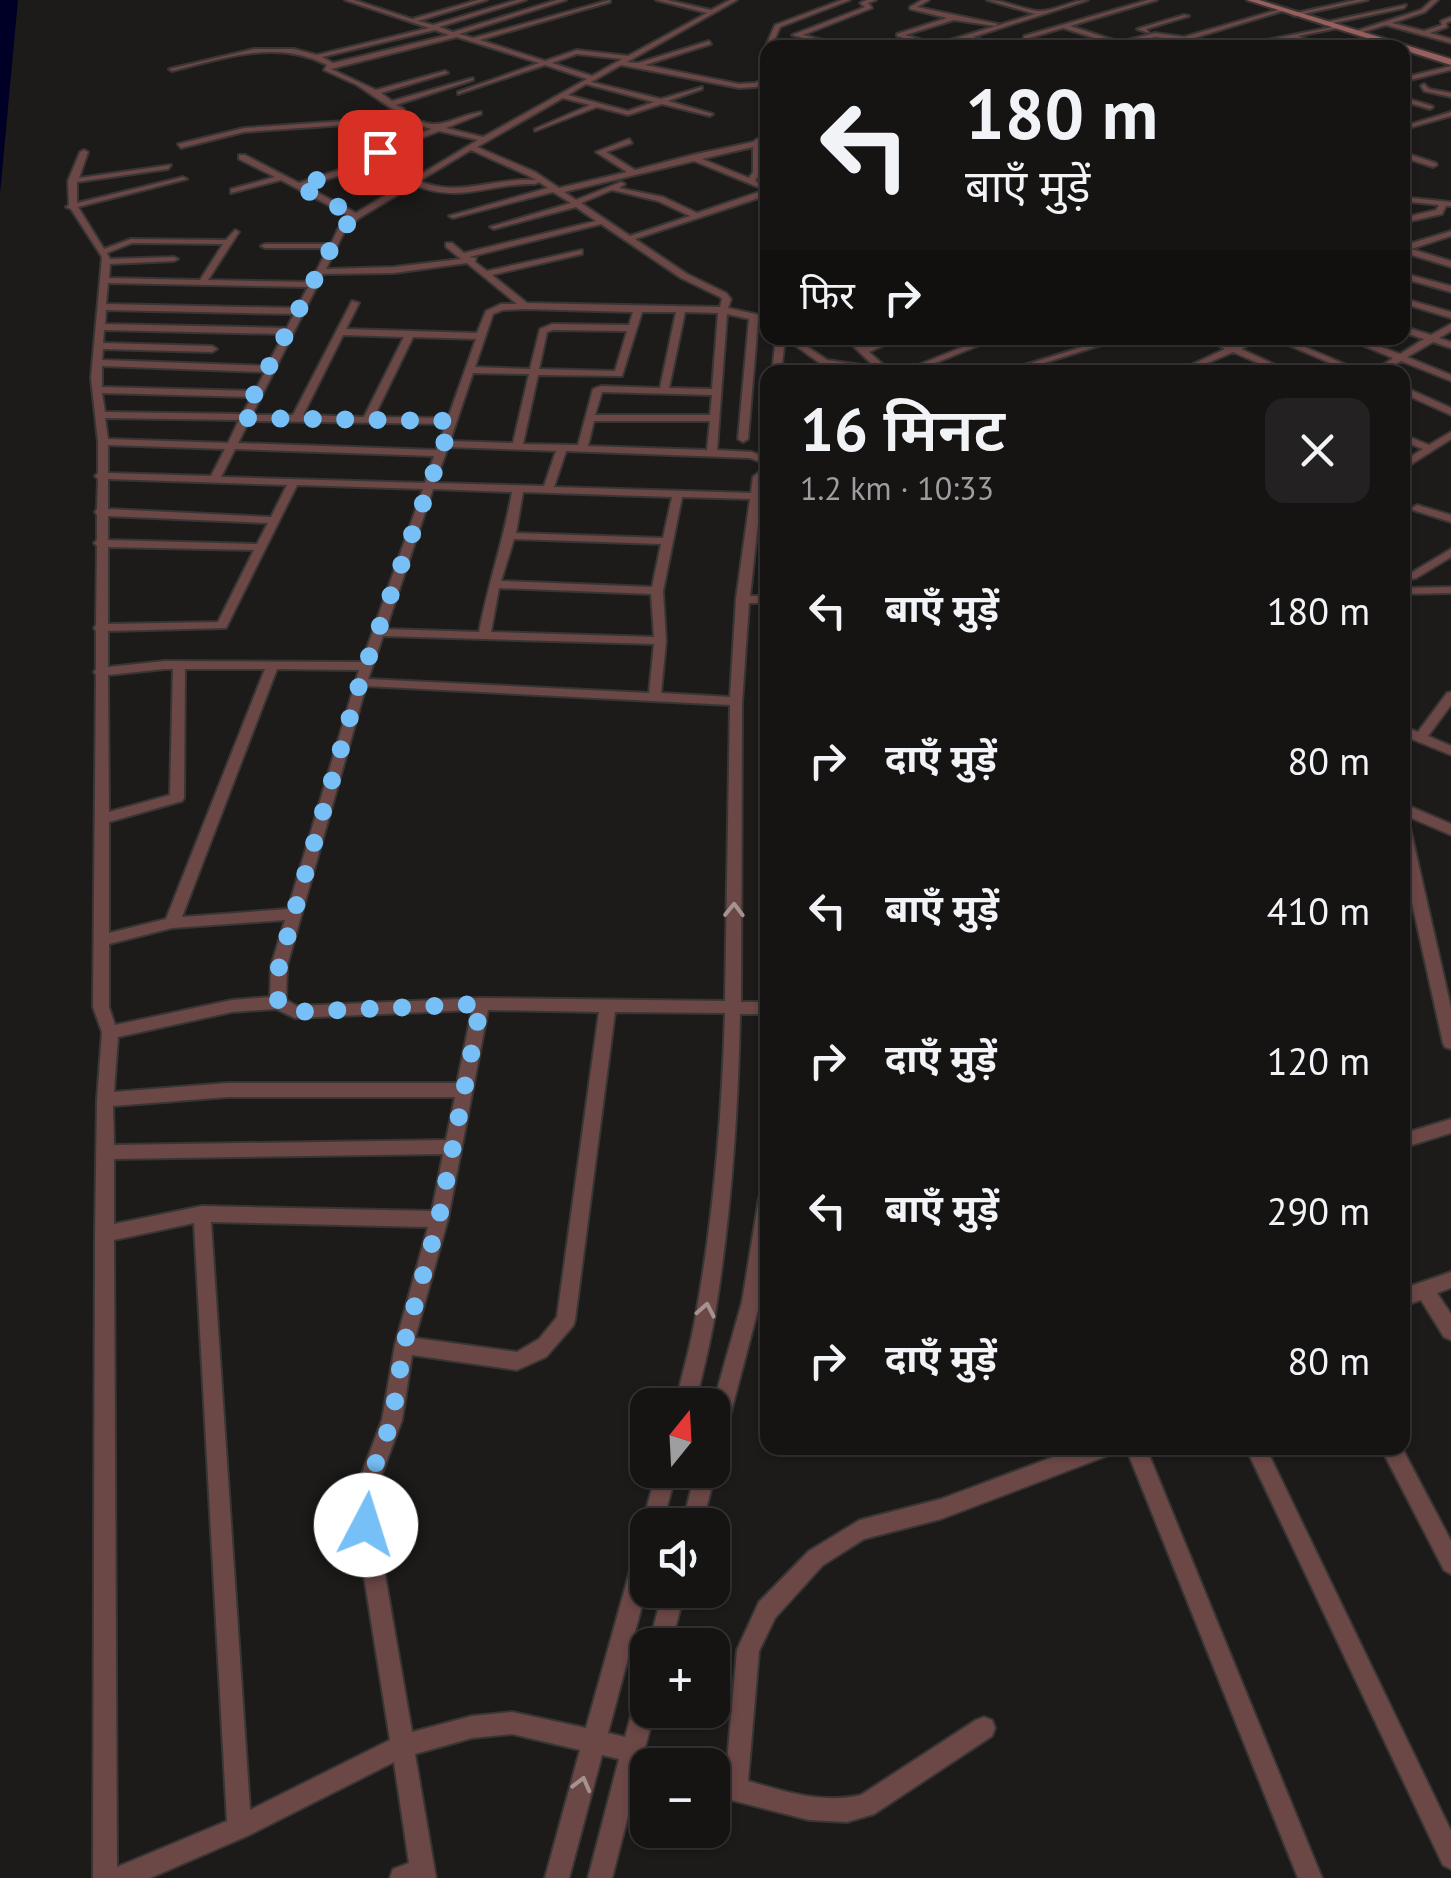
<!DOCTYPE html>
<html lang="hi">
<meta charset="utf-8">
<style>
:root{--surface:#161413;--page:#232121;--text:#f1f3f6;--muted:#9e9ea0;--line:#353333}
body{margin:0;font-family:"PT Sans","Noto Sans Devanagari",sans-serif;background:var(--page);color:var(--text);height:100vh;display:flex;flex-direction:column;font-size:38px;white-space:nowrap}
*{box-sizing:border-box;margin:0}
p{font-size:32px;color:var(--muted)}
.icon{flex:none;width:55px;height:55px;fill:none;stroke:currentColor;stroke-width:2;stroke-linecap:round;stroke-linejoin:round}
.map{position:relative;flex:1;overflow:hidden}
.panel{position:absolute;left:760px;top:365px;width:650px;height:1090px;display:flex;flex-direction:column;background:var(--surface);border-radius:20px;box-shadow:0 2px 8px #0004,0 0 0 2px var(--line)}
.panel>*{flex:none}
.guide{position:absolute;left:760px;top:40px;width:650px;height:305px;border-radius:20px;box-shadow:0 2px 8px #0004,0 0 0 2px var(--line);background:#161413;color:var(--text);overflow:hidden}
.needle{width:65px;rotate:18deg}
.tools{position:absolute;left:630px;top:1388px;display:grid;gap:20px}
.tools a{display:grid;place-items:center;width:100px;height:100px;border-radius:20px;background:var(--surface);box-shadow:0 2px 8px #0004,0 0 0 2px var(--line);font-size:50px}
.pin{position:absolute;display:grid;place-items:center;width:85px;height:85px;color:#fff;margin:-42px;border-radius:20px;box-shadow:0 5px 15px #0006}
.me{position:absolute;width:110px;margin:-55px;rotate:5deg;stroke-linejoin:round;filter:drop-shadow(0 0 8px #0008)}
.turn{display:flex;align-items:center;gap:35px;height:210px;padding:0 40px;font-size:45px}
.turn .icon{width:130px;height:130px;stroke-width:2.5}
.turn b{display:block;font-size:70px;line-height:85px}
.then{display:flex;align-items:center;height:95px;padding:0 40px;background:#0003;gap:20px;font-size:38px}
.round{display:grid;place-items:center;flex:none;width:105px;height:105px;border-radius:20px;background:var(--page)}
.summary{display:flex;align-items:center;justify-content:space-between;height:170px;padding:0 40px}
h1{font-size:60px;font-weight:600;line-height:75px}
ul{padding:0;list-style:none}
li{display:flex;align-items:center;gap:30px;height:150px;padding:0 40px}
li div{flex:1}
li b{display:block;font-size:38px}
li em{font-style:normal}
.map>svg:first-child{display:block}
.water{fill:#000027}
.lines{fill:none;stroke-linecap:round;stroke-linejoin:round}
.street-casing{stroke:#383634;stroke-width:4}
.secondary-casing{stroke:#383634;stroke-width:4}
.street{fill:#6b4746;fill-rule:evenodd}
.secondary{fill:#975f5e;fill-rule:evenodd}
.oneway{stroke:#a69292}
.route{stroke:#76c0f7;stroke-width:18;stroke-dasharray:0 32.4}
</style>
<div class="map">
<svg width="1451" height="1878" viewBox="0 0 1451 1878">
<rect width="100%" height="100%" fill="#1d1b19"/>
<!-- water -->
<path class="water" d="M0,0H18L0,194Z"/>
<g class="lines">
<!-- street casing -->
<g class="street-casing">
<g id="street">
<path d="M345,0H354L412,19L478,0H487L418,21L433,25L517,0H526L439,27L453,32L557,0H566L459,34L473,38L610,0V2L480,40L545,61L577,50L628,56L707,13L656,0H667L711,10L730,0H737L627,62L638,63L709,41L711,44L645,65L739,84L755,83L768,77V82L756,87L739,88L621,65L591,82L661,99L702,87V89L668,101L713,114L710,116L662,104L628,115L597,107L535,131V129L590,105L563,98L477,147L535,172L559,188L627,172L596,152L629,139L632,143L606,152L635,170L692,155L753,142L757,139H768V143L761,145V172L755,181L768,186V195L635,239L687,274L726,293L731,299L728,308L768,317V323L758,320L748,439L743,442L738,439L749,319L727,314L717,450L752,452L768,458V465L750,458L566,451L554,487L751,493L753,477L768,465V474L763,478L750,596H768V603H749L742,703L741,1002H768V1014H740C738,1115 731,1215 715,1314C710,1345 702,1375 695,1405H675C682,1375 691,1345 696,1314C714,1215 722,1114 725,1013L615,1012L575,1320L573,1326L546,1357L517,1370L412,1355L402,1420L372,1500L412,1732L472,1716L512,1712L586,1728L638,1542L641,1535L645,1533L642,1525L657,1470H677L662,1525H648V1583L608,1733L625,1737L640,1684L648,1681V1710H655L642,1759L657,1765H648V1783L637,1781L612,1878H588L619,1759L602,1755L569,1878H545L580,1750L512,1734L472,1738L415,1754L436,1878H390L393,1869L409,1863L394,1762L247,1836L150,1878H93L95,1234L97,1100L102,1032L93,1007L96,675L94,672L96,669V631L94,628L96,625L97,546L94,543L97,540V515L95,512L97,509L98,479L95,476L98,473V442L91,378L102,257L71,209L66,207L69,205L68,181L80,152L84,150L88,152L79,178L171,165L168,169L77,182V203L183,177L187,179L78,207L104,249L131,239L226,240L235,230L239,232L208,280L311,282L328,248H265L261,246L265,244H331L338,229L351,217L281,180L231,193V189L275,177L239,159V155H245L299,183L364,162L371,152L431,129L410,122L398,113L344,125L244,132L181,148L178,144L244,128L344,121L394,110L357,85L324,70L327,65C276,39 225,58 172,71L169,69L254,49H294L317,55L429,28ZM435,30L449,35L333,63L322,57ZM457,37L539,63L458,92V94L545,65L587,79L483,137L446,128L481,114V112C448,117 438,137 404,111V109L396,105L473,80V78L392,101L381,93L448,73L445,71L376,90L331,69ZM577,54L622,59L592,76L552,63ZM586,84L654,102L628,111L568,95ZM439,131L478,140L356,213L305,186L370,166L377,156ZM753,147V172L749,178L702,159ZM471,150L529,176L536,180C493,177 461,198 419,181ZM694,161L765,190L697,213L663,197L619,188L625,184L621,182L576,200L564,192ZM539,182L548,188L449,216L453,218L553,192L571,203L490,227L494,229L576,207L596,221L464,253L452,243H446V247L461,259L394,267L326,269L344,232L359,218L414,185C461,204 488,183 535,184ZM612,190L658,201L690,216L630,236L581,203ZM601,224L681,278L720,297L722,299L720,307L527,303L492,275L582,254V250L487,271L475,262L476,258L469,257ZM132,243L223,244L200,280L109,278L110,264L174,261L178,259L174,257L110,259L107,253ZM467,263L517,304H501L486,311L477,333L346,329L359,303L352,301L293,415H252L323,274L394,273ZM108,283L308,287L297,308L106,304ZM525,309L633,312L629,325L552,324L540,329L530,369L475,367L493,314L503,310ZM106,310L294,314L287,328L105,324ZM642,312H676L660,388L601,386L593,389L578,445L523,444L538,375L622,376ZM685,312L718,313L712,389L669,388ZM104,330L284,334L267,366L102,360L103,349L212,352L217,349L212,346L103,343ZM553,330L627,331L615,371L539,369L547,332ZM343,335L404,337L364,417L303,415ZM413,337L476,339L448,418L374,417ZM102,366L265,372L255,391L102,387ZM473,373L529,374L513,443L450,441ZM602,392L712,395L710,415H595ZM102,393L252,397L242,414L105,412ZM105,418L239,420L228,443L108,439ZM249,421L446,424L436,450L238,443ZM594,421H710L707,450L588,446ZM108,445L225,449L211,476L108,473ZM448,447L556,451L544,486L435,483ZM235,449L434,456L425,483L221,477ZM108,479L287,485L271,517L108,509ZM297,485L423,489L362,662L165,661L108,667V631L226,628ZM433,489L512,492C504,539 488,584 479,632L386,629ZM523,492L672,497L663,538L516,533ZM682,497L750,499L736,599L730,697L661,693L666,641L663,591ZM108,516L268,523L257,544L108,540ZM514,539L661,544L652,587L501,581ZM108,547L254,550L218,622L108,624ZM499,588L651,594L654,637L491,632ZM383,636L654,644L649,693L368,679ZM165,669H173L170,795L109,812L108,675ZM185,669H265L166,919L109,933V822L182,801L184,798ZM277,669L359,670L288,909L182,917ZM366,686L730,705L725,1001L481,998L297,1006L286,1000L287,966ZM285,920L271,966L270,997L232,1000L115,1025L109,1007V944L172,928ZM276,1009L295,1018L472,1010L457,1083H228L114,1092L118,1037L232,1012ZM488,1010L599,1012L557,1317L539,1339L517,1352L415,1338L448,1219ZM228,1097H455L446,1140L114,1145L113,1106ZM443,1154L432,1211L202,1206L114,1224V1159ZM211,1222L428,1227L395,1345L382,1420L352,1500L390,1740L250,1810ZM194,1223L227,1821L117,1867L114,1240Z"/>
<path d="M842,0H850L780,27L771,48H768V50L765,48L775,25Z"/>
<path d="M867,0H876L868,3L872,8L803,35L854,48H841L792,35L865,7L860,3Z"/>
<path d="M922,0H929L917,7L998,24L995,26L954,20L905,35L937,44L1035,14L987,0C1005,0 1020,9 1038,11C1054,12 1071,0 1088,0L973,37L1006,48C991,48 976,38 963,40C950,42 941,48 928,48L930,46L897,36V34L947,18L910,9V7Z"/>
<path d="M1148,0H1157L1070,26L1120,42L1155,33L1184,37L1281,9L1286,10L1184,41L1155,37L1113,48H1101L1113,44L1063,28L1029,38V48H1023L1024,36Z"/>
<path d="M1356,0H1368L1294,16L1291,14Z"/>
<path d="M1432,0H1438L1425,12L1392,23L1424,31L1442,25L1441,21L1451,17V21L1446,23L1447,27L1430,33L1451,39V43L1386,25L1356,34L1353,32L1421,10Z"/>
<path d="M1406,5L1404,8L1324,25L1321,23Z"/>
<path d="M1184,15L1189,16L1146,29L1149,33L1137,29Z"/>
<path d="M1338,26V28L1298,36L1329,48C1315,48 1303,38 1290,38C1271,37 1248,48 1226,48Z"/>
<path d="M1451,66V70L1402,82V78Z"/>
<path d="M1424,84L1429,89L1451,93V97L1424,91L1421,86Z"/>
<path d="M1402,97L1432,106L1433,107L1430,109L1402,101Z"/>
<path d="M1451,112V116L1412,127L1408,125Z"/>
<path d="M1402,152L1436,163L1437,165L1433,167L1402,157Z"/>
<path d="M1402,197L1451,202V206H1446L1442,214L1402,223V218L1436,210L1439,205L1402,201Z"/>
<path d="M1451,231V236L1411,249L1451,261V267L1402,252V246Z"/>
<path d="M1402,273L1451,286V292L1402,278Z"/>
<path d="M1402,298L1451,312V318L1402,303Z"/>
<path d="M1451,324V331L1439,338L1451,342V348L1433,342L1407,357L1451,375V381L1401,361L1383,372H1373L1393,358L1345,338H1357L1400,354L1424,339L1402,332V326L1431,335Z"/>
<path d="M776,338H794L827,360L875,367L845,338H854L864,347L889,338H900L869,352L888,369L897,372H876L821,364L785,338L781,372H772Z"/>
<path d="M985,338H997L913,372H901Z"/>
<path d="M1111,338H1124L1015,372H1002Z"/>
<path d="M1205,338H1215L1233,345L1251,338H1261L1241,349L1291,372H1279L1233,352L1187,372H1176L1225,349Z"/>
<path d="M1272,338H1284L1363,372H1351Z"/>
<path d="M1402,386L1451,408V415L1402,393Z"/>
<path d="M1451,432V439L1402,470V462L1423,449L1402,441V434L1429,445Z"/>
<path d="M1417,505L1451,515V522L1413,510L1412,508Z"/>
<path d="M1451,549V557L1416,578L1412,579L1406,576Z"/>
<path d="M1451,587V593L1402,594V588Z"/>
<path d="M1451,692V705L1428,736L1451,746V755L1402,735V726L1418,732L1447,693Z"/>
<path d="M1402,803L1451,824V835L1402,814Z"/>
<path d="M1402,818L1409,823L1451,1008V1049L1445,1047L1443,1043L1402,857Z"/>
<path d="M1451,1119V1133L1402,1148V1134Z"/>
<path d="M768,1191V1256L760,1302L722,1446L719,1453L712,1456V1408L742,1302L759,1198L762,1193Z"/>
<path d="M1451,1272V1288L1437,1293L1451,1314V1340L1444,1337L1421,1300L1402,1306V1289Z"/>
<path d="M1077,1448H1112L1109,1455L941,1519L864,1539L823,1565L775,1618L759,1651L748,1781C786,1792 822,1804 861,1795L976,1720L984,1717L992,1720L995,1728L992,1736L874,1814L847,1822L809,1820L712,1795V1771L726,1774L737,1650L759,1602L809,1551L860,1520L941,1499Z"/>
<path d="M1126,1448H1146L1322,1878H1298Z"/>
<path d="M1246,1448H1266L1451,1831V1869L1443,1865Z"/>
<path d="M1381,1448H1402L1451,1541V1574L1444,1570Z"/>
<path d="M712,1463L716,1470L702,1525H682L696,1470H712Z"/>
<path d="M663,1590H685L671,1645H649Z"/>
</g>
</g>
<!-- secondary casing -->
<g class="secondary-casing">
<path id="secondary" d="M1247,0H1259L1451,59V65Z"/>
</g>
<!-- street -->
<use href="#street" class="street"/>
<!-- secondary -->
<use href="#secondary" class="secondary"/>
</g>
<!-- one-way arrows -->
<defs><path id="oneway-chevron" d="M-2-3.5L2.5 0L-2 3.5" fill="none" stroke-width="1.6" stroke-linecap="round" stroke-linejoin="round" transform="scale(2.5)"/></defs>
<g class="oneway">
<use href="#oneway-chevron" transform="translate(734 910) rotate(-89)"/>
<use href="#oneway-chevron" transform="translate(706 1310) rotate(-79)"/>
<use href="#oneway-chevron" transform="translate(582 1784) rotate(-75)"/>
</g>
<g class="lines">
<!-- route -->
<path class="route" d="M366,1525L362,1500L392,1420L404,1344L439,1218L481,1004L294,1012L278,1003L279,966L360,682L452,421L242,418L340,231L356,216L298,186L367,164L380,152"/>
</g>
</svg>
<div class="tools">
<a><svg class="needle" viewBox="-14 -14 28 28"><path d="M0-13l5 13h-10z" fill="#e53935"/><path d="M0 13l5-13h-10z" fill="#9e9ea0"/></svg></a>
<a><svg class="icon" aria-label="sound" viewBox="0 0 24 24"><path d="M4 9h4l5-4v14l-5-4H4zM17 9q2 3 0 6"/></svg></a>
<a>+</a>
<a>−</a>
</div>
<div class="pin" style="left:380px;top:152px;background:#d93025"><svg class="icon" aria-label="arrive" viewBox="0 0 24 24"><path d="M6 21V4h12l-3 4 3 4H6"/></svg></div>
<svg class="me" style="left:366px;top:1525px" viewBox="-20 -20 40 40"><circle r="19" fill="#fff"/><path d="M0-13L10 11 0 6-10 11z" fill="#76c0f7"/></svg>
<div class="guide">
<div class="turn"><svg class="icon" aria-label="left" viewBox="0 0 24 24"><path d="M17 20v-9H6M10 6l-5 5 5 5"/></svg><div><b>180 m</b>बाएँ मुड़ें</div></div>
<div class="then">फिर<svg class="icon" aria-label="right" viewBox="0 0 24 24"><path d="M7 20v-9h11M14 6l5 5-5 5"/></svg></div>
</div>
<section class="panel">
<div class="summary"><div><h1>16 मिनट</h1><p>1.2 km · 10:33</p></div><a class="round"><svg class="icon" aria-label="close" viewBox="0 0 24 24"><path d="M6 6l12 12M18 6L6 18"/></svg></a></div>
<ul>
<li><svg class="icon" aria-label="left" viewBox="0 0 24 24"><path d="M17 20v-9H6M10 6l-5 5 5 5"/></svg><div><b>बाएँ मुड़ें</b></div><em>180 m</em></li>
<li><svg class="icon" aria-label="right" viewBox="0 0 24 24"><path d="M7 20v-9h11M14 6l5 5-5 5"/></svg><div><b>दाएँ मुड़ें</b></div><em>80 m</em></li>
<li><svg class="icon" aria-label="left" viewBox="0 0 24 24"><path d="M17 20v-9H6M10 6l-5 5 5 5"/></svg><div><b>बाएँ मुड़ें</b></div><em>410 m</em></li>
<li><svg class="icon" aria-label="right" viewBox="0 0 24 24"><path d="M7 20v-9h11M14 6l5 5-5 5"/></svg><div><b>दाएँ मुड़ें</b></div><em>120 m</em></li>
<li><svg class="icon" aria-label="left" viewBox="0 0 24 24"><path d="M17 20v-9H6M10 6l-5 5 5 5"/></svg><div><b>बाएँ मुड़ें</b></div><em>290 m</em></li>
<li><svg class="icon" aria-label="right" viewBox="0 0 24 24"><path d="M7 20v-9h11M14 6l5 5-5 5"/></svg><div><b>दाएँ मुड़ें</b></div><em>80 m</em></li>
</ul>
</section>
</div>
